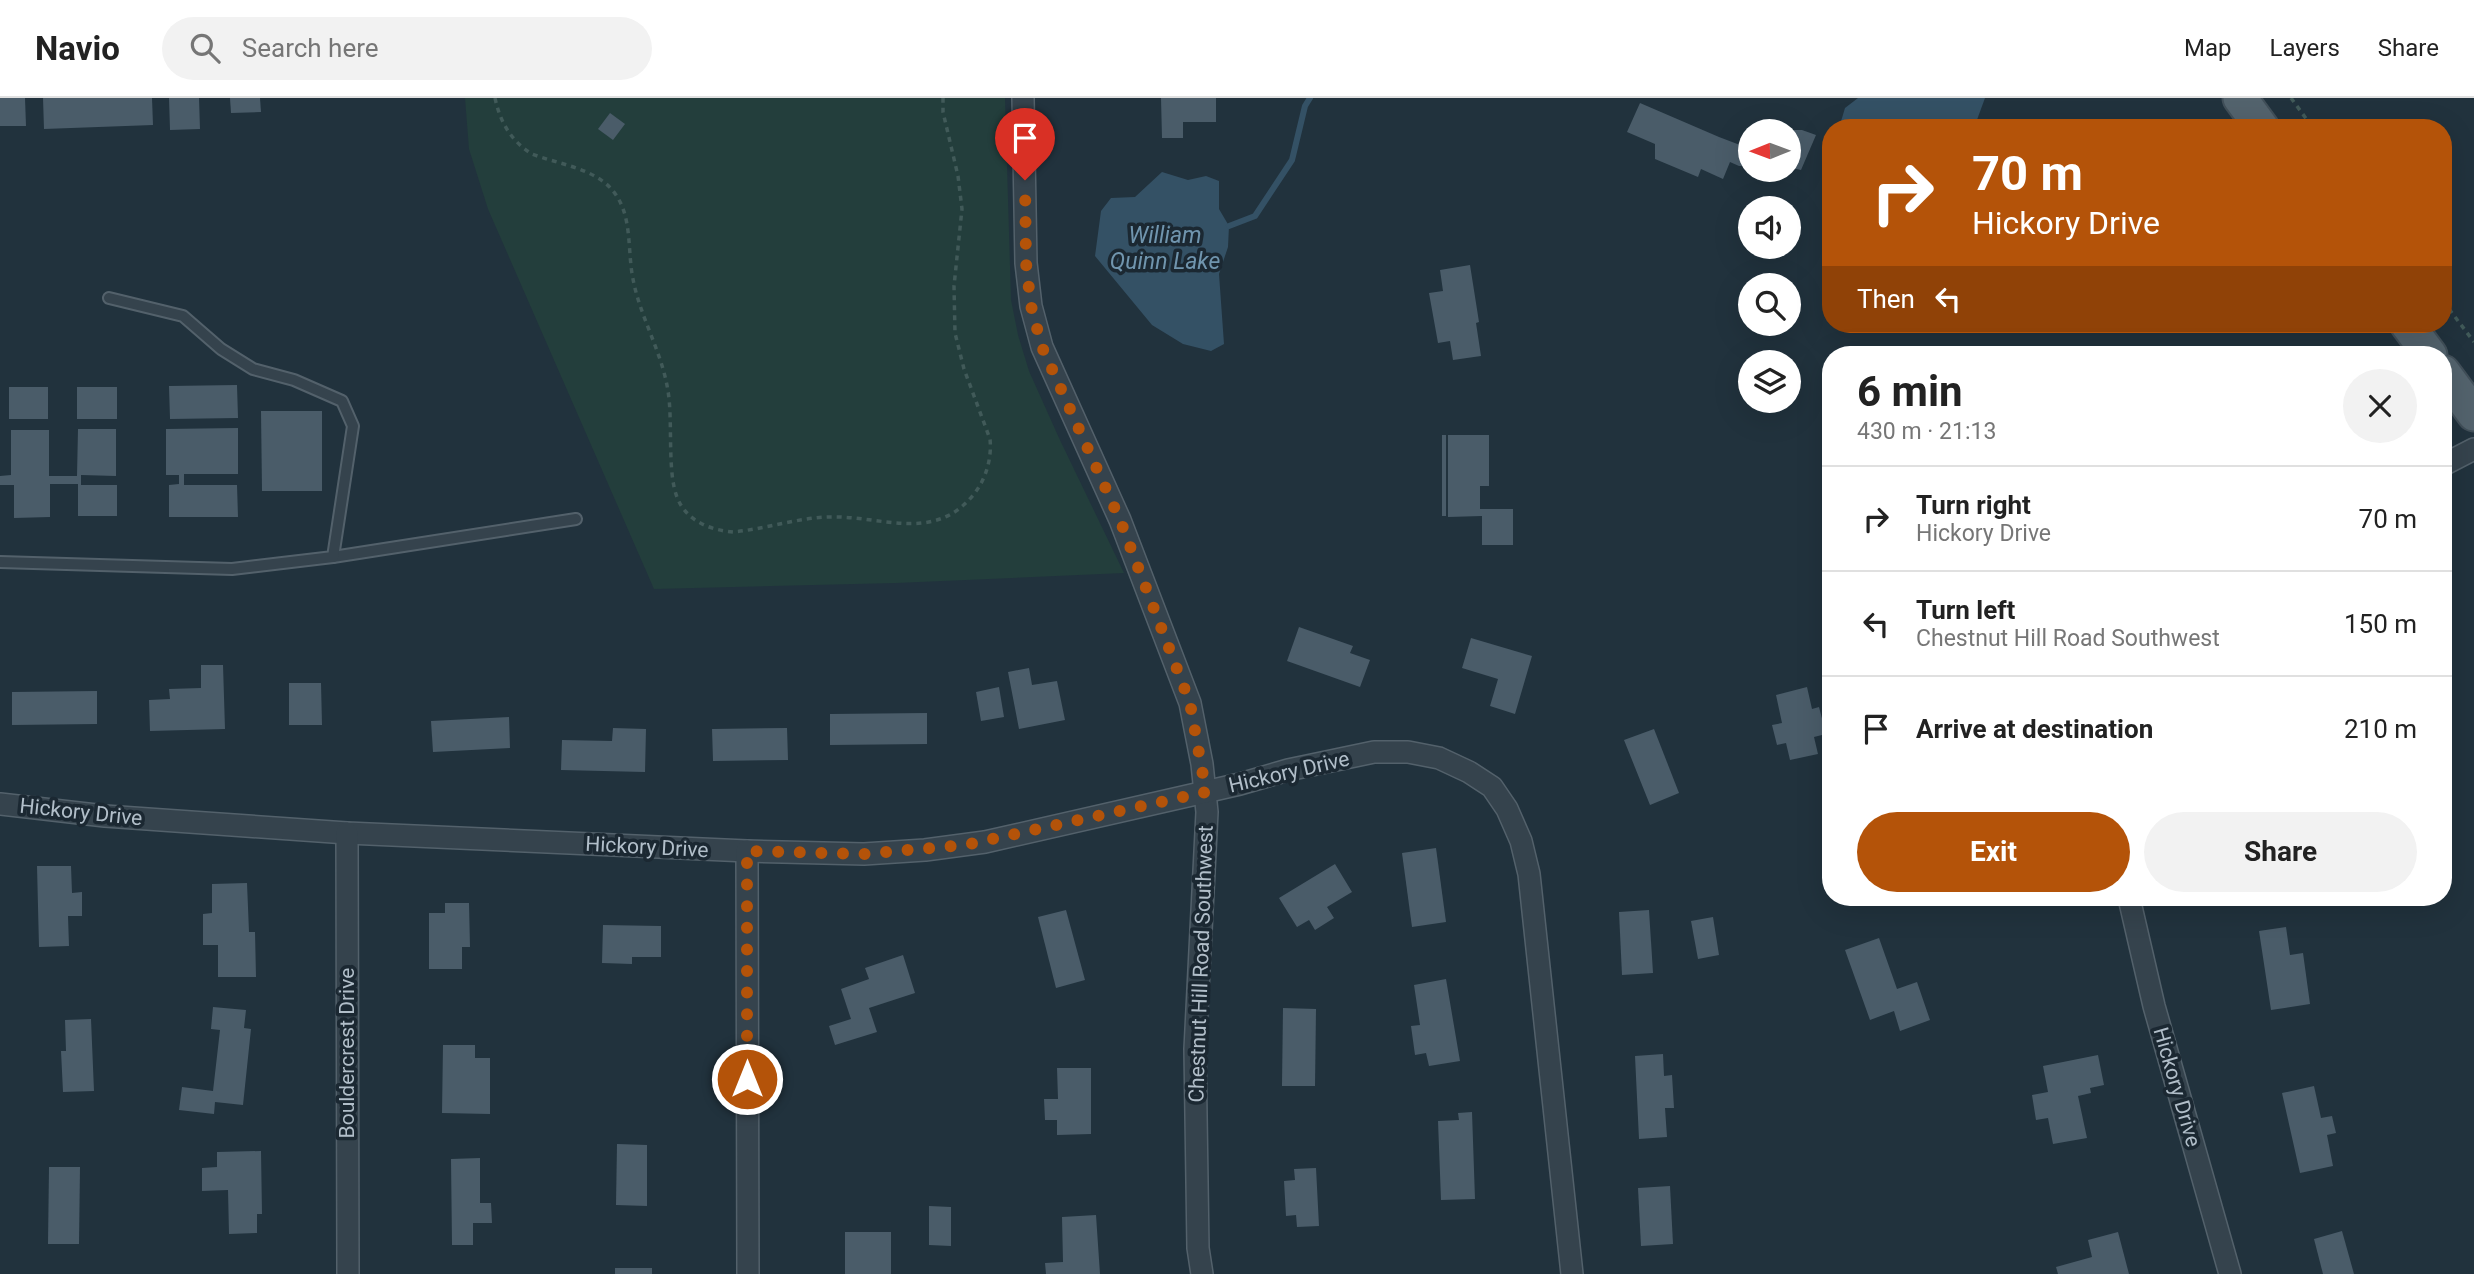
<!DOCTYPE html>
<meta charset="utf-8">
<style>
:root{--surface:#fff;--page:#f2f2f2;--text:#222;--muted:#767676;--line:#e0e0e0;--accent:#b45309}
body{margin:0;font-family:Roboto,sans-serif;background:var(--page);color:var(--text);height:100vh;display:flex;flex-direction:column;font-size:26px;white-space:nowrap}
*{box-sizing:border-box;margin:0}
p{font-size:23px;color:var(--muted)}
.icon{flex:none;width:38px;height:38px;fill:none;stroke:currentColor;stroke-width:2;stroke-linecap:round;stroke-linejoin:round}
.map{position:relative;flex:1;overflow:hidden}
.details{position:absolute;left:1822px;top:248px;width:630px;height:560px;display:flex;flex-direction:column;background:var(--surface);border-radius:28px;box-shadow:0 7px 28px #0002}
.details>*{flex:none}
.top-card{position:absolute;left:1822px;top:21px;width:630px;height:214px;border-radius:28px;box-shadow:0 7px 28px #0002;background:#b45309;color:#fff;overflow:hidden}
.needle{width:46px;rotate:269deg}
.buttons{position:absolute;left:1738px;top:21px;display:grid;gap:14px}
.buttons a{display:grid;place-items:center;width:63px;height:63px;border-radius:50%;background:var(--surface);box-shadow:0 7px 28px #0002;font-size:35px}
.pin{position:absolute;display:grid;place-items:center;width:60px;height:60px;color:#fff;margin:-72px -30px;border-radius:50% 50% 50% 0;rotate:-45deg;box-shadow:0 0 7px #0007}
.pin .icon{rotate:45deg}
.me{position:absolute;width:77px;margin:-38px;rotate:0deg;stroke-linejoin:round;filter:drop-shadow(0 0 5px #0008)}
.turn{display:flex;align-items:center;gap:24px;height:147px;padding:0 35px;font-size:32px}
.turn .icon{width:91px;height:91px;stroke-width:2.5}
.turn b{display:block;font-size:49px;line-height:60px}
.then{display:flex;align-items:center;height:66px;padding:0 35px;background:#0003;gap:14px;font-size:26px}
.round{display:grid;place-items:center;flex:none;width:74px;height:74px;border-radius:37px;background:var(--page)}
.overview{display:flex;align-items:center;justify-content:space-between;height:119px;padding:0 35px}
h1{font-size:42px;font-weight:700;line-height:52px}
.cta{display:flex;gap:14px;margin-top:auto;padding:14px 35px}
.cta a{flex:1;height:80px;border-radius:42px;background:var(--accent);color:#fff;font-size:28px;font-weight:700;line-height:80px;text-align:center}
.cta a+a{background:var(--page);color:var(--text)}
ul{padding:0;list-style:none}
li{display:flex;align-items:center;gap:21px;height:105px;padding:0 35px;border-top:2px solid var(--line)}
li div{flex:1}
li b{display:block;font-size:26px}
li em{font-style:normal}
header{display:flex;align-items:center;gap:42px;box-sizing:border-box;height:98px;padding:0 35px;background:var(--surface);border-bottom:2px solid var(--line)}
header strong{font-size:33px}
nav{display:flex;gap:38px;margin-inline-start:auto;font-size:24px}
.search{width:490px;height:63px;background:var(--page);display:flex;align-items:center;gap:18px;box-sizing:border-box;padding:0 24px;border-radius:38px;color:var(--muted);font-size:26px}
.map>svg:first-child{display:block}
.green{fill:#233e3c}
.water{fill:#345165}
.lines{fill:none;stroke-linecap:round;stroke-linejoin:round}
.stream{stroke:#345165;stroke-width:6}
.building{fill:#4a5c69}
.service-casing{stroke:#53616b;stroke-width:14}
.minor-casing{stroke:#53616b;stroke-width:24}
.primary-casing{stroke:#414f59;stroke-width:37}
.path{stroke:#415a59;stroke-width:3.5;stroke-dasharray:5 5;stroke-linecap:butt}
.service{stroke:#35434d;stroke-width:10}
.minor{stroke:#35434d;stroke-width:21}
.primary{stroke:#53636d;stroke-width:33}
.route{stroke:#b45309;stroke-width:12;stroke-dasharray:0 21.6}
.labels{text-anchor:middle;stroke-width:7;stroke-linejoin:round;paint-order:stroke}
.street-label{font-size:21px;fill:#b1bec9;stroke:#1b2832}
.water-label{font-size:23px;font-style:italic;fill:#7095ae;stroke:#1b2832}
</style>
<header>
<strong>Navio</strong>
<div class="search"><svg class="icon" aria-label="search" viewBox="0 0 24 24"><circle cx="10" cy="10" r="6"/><path d="M15 15l6 6"/></svg>Search here</div>
<nav><a>Map</a><a>Layers</a><a>Share</a></nav>
</header>
<div class="map">
<svg width="2474" height="1176" viewBox="0 0 2474 1176">
<rect width="100%" height="100%" fill="#21323d"/>
<!-- green -->
<path class="green" d="M465,0H1005L1011,202L1018,237L1029,273L1059,340L1124,475L896,485L654,491L488,111L469,51Z"/>
<!-- water -->
<g class="water">
<path d="M1858,0H1985L1974,30H1839L1845,10Z"/>
<path d="M1162,74L1188,82L1206,78L1219,83V111L1229,128L1228,149L1219,176L1224,246L1211,253L1183,246L1152,227L1095,158L1101,113L1111,100L1135,99Z"/>
</g>
<g class="lines">
<!-- stream -->
<path class="stream" d="M1229,128L1255,118L1292,62L1305,8L1310,0"/>
</g>
<!-- building -->
<g class="building">
<path d="M0,0H25L26,28H0Z"/>
<path d="M43,0H152L153,27L44,31Z"/>
<path d="M169,0H199L200,31L170,32Z"/>
<path d="M230,0H260L261,14L231,15Z"/>
<path d="M1161,0H1216V24H1183V40H1162Z"/>
<path d="M1640,5L1719,39L1740,47H1750V68H1739L1730,64L1723,81L1701,71L1698,79L1655,61V46L1627,34Z"/>
<path d="M610,15L625,26L613,42L598,31Z"/>
<path d="M1781,28L1790,32H1802L1816,37L1801,72L1788,69V33H1779Z"/>
<path d="M1470,167L1479,224L1476,225L1481,258L1453,262L1450,243L1438,245L1429,195L1443,193L1440,172Z"/>
<path d="M237,287L238,320L170,321L169,288Z"/>
<rect x="9" y="289" width="39" height="32"/>
<rect x="77" y="289" width="40" height="32"/>
<path d="M261,313H322V393H262Z"/>
<path d="M238,330V376H184V387H237L238,419H169V387L179,386V377H166V331Z"/>
<path d="M78,331H116V378L81,377V387H117V418H78V386H50V419L14,420V387H0V378L11,377V332H49V378H77Z"/>
<rect x="1442" y="337" width="4" height="81"/>
<path d="M1448,337H1489V388H1480V411H1513V447H1482V418L1448,419Z"/>
<path d="M1299,529L1353,548L1350,555L1370,562L1360,589L1287,563Z"/>
<path d="M1471,540L1532,558L1515,616L1490,608L1498,581L1462,570Z"/>
<path d="M201,567H223L225,631L150,633L149,602L170,601L169,591L201,590Z"/>
<path d="M1029,570L1032,587L1057,583L1065,622L1019,631L1008,574Z"/>
<path d="M289,585H321L322,627H289Z"/>
<path d="M999,589L1004,619L981,623L976,594Z"/>
<path d="M1807,589L1812,611L1819,609L1826,636L1814,639L1818,656L1790,662L1786,645L1777,647L1772,627L1782,625L1776,597Z"/>
<path d="M97,593V626L12,627V594Z"/>
<path d="M927,615V646L830,647V616Z"/>
<path d="M509,619L510,650L433,654L431,623Z"/>
<path d="M613,630L646,631L645,674L561,672L562,642L612,643Z"/>
<path d="M787,630L788,662L713,663L712,631Z"/>
<path d="M1654,631L1679,695L1650,707L1624,642Z"/>
<path d="M1436,750L1446,824L1412,829L1402,755Z"/>
<path d="M1335,766L1352,794L1327,809L1334,820L1315,832L1309,822L1297,829L1279,800Z"/>
<path d="M37,768H71L72,795L82,794V818H68L69,848L39,849Z"/>
<path d="M247,785L249,834H255L256,879H218V847H203V816L212,815V786Z"/>
<path d="M445,805H469L470,849H462V871H429V815H445Z"/>
<path d="M1066,812L1085,882L1056,890L1038,819Z"/>
<path d="M1649,812L1653,875L1622,877L1619,814Z"/>
<path d="M1713,819L1719,857L1698,861L1691,823Z"/>
<path d="M603,827L661,828V859H632V866L602,865Z"/>
<path d="M2286,829L2290,857L2303,855L2310,906L2271,912L2259,833Z"/>
<path d="M1879,840L1897,891L1917,884L1930,922L1900,933L1894,913L1870,922L1845,852Z"/>
<path d="M903,857L915,895L869,910L877,934L835,947L829,928L851,921L841,891L869,881L865,870Z"/>
<path d="M1446,881L1460,963L1429,968L1426,955L1415,957L1411,928L1420,927L1414,887Z"/>
<path d="M213,909L246,912L244,930L251,931L243,1007L215,1004L214,1016L179,1012L182,989L213,993L220,932L211,931Z"/>
<path d="M1283,910L1316,911L1315,988H1282Z"/>
<path d="M91,921L94,993L63,994L61,953H66L65,922Z"/>
<path d="M443,947H475V960H490V1016L442,1015Z"/>
<path d="M1663,956L1664,978L1672,977L1674,1010H1665L1667,1039L1639,1041L1635,958Z"/>
<path d="M2098,957L2104,987L2090,990L2091,995L2078,998L2087,1040L2053,1046L2048,1020L2036,1022L2032,997L2048,994L2043,968Z"/>
<path d="M1057,970H1091V1036L1057,1037V1022H1045L1044,1001H1058Z"/>
<path d="M2314,988L2321,1020L2332,1018L2336,1035L2327,1037L2333,1068L2300,1075L2282,995Z"/>
<path d="M1472,1014L1475,1101L1441,1102L1438,1023L1459,1022L1458,1015Z"/>
<path d="M617,1046L647,1047V1108L616,1107Z"/>
<path d="M261,1053L262,1116H257V1135L229,1136L228,1092L202,1093V1070L217,1069V1054Z"/>
<path d="M480,1060V1105H491L492,1125H473V1147H452L451,1061Z"/>
<path d="M49,1069H80L79,1146H48Z"/>
<path d="M1316,1070L1319,1128L1297,1129L1296,1117L1286,1118L1284,1083L1295,1082L1294,1071Z"/>
<path d="M1670,1088L1673,1146L1641,1148L1638,1090Z"/>
<path d="M929,1108L951,1109V1148L929,1147Z"/>
<path d="M1096,1117L1100,1176H1046L1045,1165L1063,1164L1062,1119Z"/>
<path d="M2342,1133L2354,1176H2323L2314,1141Z"/>
<rect x="845" y="1134" width="46" height="42"/>
<path d="M2118,1134L2129,1176H2058L2056,1169L2092,1159L2088,1142Z"/>
<rect x="615" y="1170" width="37" height="6"/>
</g>
<g class="lines">
<!-- service casing -->
<g class="service-casing">
<g id="service">
<path d="M333,459L576,421"/>
<path d="M0,464L232,471L333,459L353,328L342,303L294,282L253,271L221,251L183,218L109,200"/>
</g>
</g>
<!-- minor casing -->
<g class="minor-casing">
<g id="minor">
<path d="M1023,0L1026,165L1031,208L1042,249L1120,422L1190,605L1202,666L1207,714L1195,951L1198,1150L1202,1176"/>
<path d="M2443,367L2474,351"/>
<path d="M0,706L105,718L347,735L747,753L864,756L925,752L985,744L1240,686L1288,672L1374,654H1408L1439,660L1469,674L1492,689L1507,711L1521,743L1529,776L1572,1176"/>
<path d="M347,735L348,1176"/>
<path d="M747,753L748,1176"/>
<path d="M2129,800L2154,908L2230,1176"/>
</g>
</g>
<!-- primary casing -->
<g class="primary-casing">
<g id="primary">
<path d="M2240,0L2262,30"/>
<path d="M2407,226L2430,257"/>
<path d="M2443,274L2474,316"/>
</g>
</g>
<!-- path -->
<g class="path">
<path d="M495,0C500,24 511,43 532,56C557,66 595,70 613,93C633,117 627,152 633,181C640,219 662,254 668,293C673,323 667,374 677,399C686,423 710,432 733,434C765,431 797,420 828,419C881,417 934,446 974,396C986,381 992,360 990,341L964,271L955,235L954,188L962,111L958,78L943,14V0"/>
<path d="M2291,0L2313,30"/>
<path d="M2443,203L2474,244"/>
</g>
<!-- service -->
<use href="#service" class="service"/>
<!-- minor -->
<use href="#minor" class="minor"/>
<!-- primary -->
<use href="#primary" class="primary"/>
</g>
<g class="lines">
<!-- route -->
<path class="route" d="M747,981V753L864,756L965,747L1206,694L1190,605L1120,422L1042,249L1031,208L1026,165L1025,82"/>
</g>
<g class="labels">
<!-- street labels -->
<g class="street-label">
<text transform="translate(1289 674) rotate(-13)" y="7">Hickory Drive</text>
<text transform="translate(81 714) rotate(6)" y="7">Hickory Drive</text>
<text transform="translate(647 749) rotate(3)" y="7">Hickory Drive</text>
<text transform="translate(1201 866) rotate(-88)" y="7">Chestnut Hill Road Southwest</text>
<text transform="translate(347 955) rotate(-90)" y="7">Bouldercrest Drive</text>
<text transform="translate(2177 989) rotate(74)" y="7">Hickory Drive</text>
</g>
<!-- water labels -->
<g class="water-label">
<text x="1165" y="145">William<tspan x="1165" dy="26">Quinn Lake</tspan></text>
</g>
</g>
</svg>
<div class="buttons">
<a><svg class="needle" viewBox="-14 -14 28 28"><path d="M0-13l5 13h-10z" fill="#e53935"/><path d="M0 13l5-13h-10z" fill="#767676"/></svg></a>
<a><svg class="icon" aria-label="sound" viewBox="0 0 24 24"><path d="M4 9h4l5-4v14l-5-4H4zM17 9q2 3 0 6"/></svg></a>
<a><svg class="icon" aria-label="search" viewBox="0 0 24 24"><circle cx="10" cy="10" r="6"/><path d="M15 15l6 6"/></svg></a>
<a><svg class="icon" aria-label="layers" viewBox="0 0 24 24"><path d="M12 4l9 5-9 5-9-5zM3 14l9 5 9-5"/></svg></a>
</div>
<div class="pin" style="left:1025px;top:82px;background:#d93025"><svg class="icon" aria-label="arrive" viewBox="0 0 24 24"><path d="M6 21V4h12l-3 4 3 4H6"/></svg></div>
<svg class="me" style="left:747px;top:981px" viewBox="-20 -20 40 40"><circle r="17" fill="#b45309" stroke="#fff" stroke-width="3"/><path d="M0-11L8 9 0 5-8 9z" fill="#fff"/></svg>
<div class="top-card">
<div class="turn"><svg class="icon" aria-label="right" viewBox="0 0 24 24"><path d="M7 20v-9h11M14 6l5 5-5 5"/></svg><div><b>70 m</b>Hickory Drive</div></div>
<div class="then">Then<svg class="icon" aria-label="left" viewBox="0 0 24 24"><path d="M17 20v-9H6M10 6l-5 5 5 5"/></svg></div>
</div>
<section class="details">
<div class="overview"><div><h1>6 min</h1><p>430 m · 21:13</p></div><a class="round"><svg class="icon" aria-label="close" viewBox="0 0 24 24"><path d="M6 6l12 12M18 6L6 18"/></svg></a></div>
<ul>
<li><svg class="icon" aria-label="right" viewBox="0 0 24 24"><path d="M7 20v-9h11M14 6l5 5-5 5"/></svg><div><b>Turn right</b><p>Hickory Drive</p></div><em>70 m</em></li>
<li><svg class="icon" aria-label="left" viewBox="0 0 24 24"><path d="M17 20v-9H6M10 6l-5 5 5 5"/></svg><div><b>Turn left</b><p>Chestnut Hill Road Southwest</p></div><em>150 m</em></li>
<li><svg class="icon" aria-label="arrive" viewBox="0 0 24 24"><path d="M6 21V4h12l-3 4 3 4H6"/></svg><div><b>Arrive at destination</b></div><em>210 m</em></li>
</ul>
<div class="cta"><a>Exit</a><a>Share</a></div>
</section>
</div>
